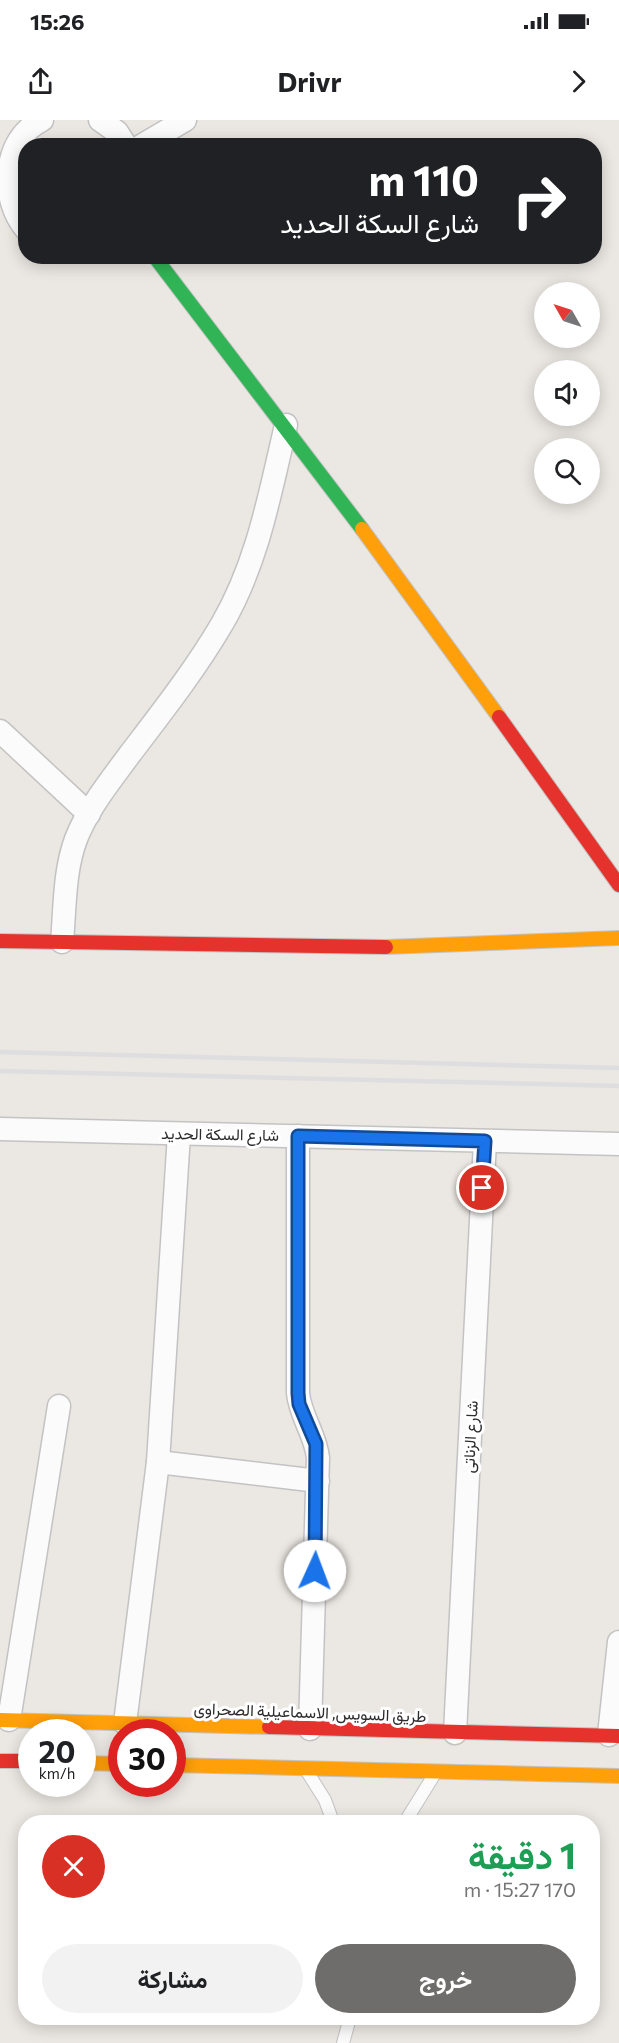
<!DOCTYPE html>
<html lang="ar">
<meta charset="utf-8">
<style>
:root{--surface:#fff;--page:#f2f2f2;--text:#202124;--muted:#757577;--accent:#6f6d6c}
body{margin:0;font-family:Commissioner,Vazirmatn,sans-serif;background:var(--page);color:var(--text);direction:rtl;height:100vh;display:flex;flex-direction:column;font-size:22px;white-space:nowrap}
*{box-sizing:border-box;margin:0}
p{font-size:20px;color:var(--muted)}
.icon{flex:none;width:33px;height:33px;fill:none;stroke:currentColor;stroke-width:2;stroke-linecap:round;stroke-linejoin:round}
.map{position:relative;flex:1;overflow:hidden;direction:ltr}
.sheet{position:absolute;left:18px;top:1695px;width:582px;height:210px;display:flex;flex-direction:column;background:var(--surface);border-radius:24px;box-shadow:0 3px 15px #0003;direction:rtl}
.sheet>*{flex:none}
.banner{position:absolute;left:18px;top:18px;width:584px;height:126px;border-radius:24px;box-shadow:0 3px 15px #0003;direction:rtl;background:#202124;color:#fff;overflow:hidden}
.needle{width:39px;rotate:309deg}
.buttons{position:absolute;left:534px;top:162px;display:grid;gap:12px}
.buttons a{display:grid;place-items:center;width:66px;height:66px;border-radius:50%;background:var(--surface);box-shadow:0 3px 15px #0003;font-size:30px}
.speed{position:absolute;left:18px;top:1599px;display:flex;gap:12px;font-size:30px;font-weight:700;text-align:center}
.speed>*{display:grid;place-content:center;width:78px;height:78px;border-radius:50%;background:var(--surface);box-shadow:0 3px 15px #0003;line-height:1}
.speed small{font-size:15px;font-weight:400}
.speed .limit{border:9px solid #d22;background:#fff;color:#111}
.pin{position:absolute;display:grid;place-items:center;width:51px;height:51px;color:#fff;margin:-26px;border:3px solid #fff;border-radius:50%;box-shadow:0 2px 6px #0007}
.me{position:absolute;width:66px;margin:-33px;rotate:2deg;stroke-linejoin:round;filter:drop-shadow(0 0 4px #0008)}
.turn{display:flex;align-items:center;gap:21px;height:126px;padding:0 24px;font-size:27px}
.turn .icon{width:78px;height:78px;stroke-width:2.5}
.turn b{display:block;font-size:42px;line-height:51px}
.round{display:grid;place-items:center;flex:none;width:63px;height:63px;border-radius:32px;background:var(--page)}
.summary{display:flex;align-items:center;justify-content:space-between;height:102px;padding:0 24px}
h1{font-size:36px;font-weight:700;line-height:45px;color:#1e9e55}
.cta{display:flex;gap:12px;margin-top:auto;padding:12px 24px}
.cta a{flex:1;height:69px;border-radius:36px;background:var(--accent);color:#fff;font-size:24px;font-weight:700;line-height:69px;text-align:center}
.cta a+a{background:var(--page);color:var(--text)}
.status{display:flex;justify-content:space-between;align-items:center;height:42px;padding:0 30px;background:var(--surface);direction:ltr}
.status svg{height:16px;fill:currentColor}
header{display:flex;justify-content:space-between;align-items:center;height:78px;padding:0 24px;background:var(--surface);font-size:27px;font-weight:700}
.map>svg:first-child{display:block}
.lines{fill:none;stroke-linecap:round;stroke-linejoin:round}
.lane-casing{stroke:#c4c3c3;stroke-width:14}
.street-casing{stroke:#c4c3c3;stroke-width:25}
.fast-casing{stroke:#c4c3c3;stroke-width:16}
.slow-casing{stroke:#c4c3c3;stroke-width:16}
.jam-casing{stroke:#c4c3c3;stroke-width:16}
.lane{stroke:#fcfbfb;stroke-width:12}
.street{stroke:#fcfbfb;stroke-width:22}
.fast{stroke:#30b455;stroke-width:14}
.slow{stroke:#ff9f0a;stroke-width:14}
.jam{stroke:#e5322d;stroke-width:14}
.rail{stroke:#dedee0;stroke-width:4.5}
.route-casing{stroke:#114b97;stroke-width:15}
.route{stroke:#1a73e8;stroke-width:10}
.labels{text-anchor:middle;stroke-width:6;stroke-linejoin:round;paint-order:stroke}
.street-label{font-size:16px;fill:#2c2c2c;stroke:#fff}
</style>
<div class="status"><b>15:26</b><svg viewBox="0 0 49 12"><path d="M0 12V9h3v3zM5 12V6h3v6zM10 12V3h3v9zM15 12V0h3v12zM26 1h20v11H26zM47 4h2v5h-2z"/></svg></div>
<header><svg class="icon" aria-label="forward" viewBox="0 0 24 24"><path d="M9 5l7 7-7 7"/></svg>Drivr<svg class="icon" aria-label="share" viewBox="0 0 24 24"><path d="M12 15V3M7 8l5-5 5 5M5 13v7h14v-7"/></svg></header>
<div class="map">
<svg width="619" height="1923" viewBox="0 0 619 1923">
<rect width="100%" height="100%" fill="#ebe7e2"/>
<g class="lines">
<!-- lane casing -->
<g class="lane-casing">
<g id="lane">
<path d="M308,1653L325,1680L333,1702"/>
<path d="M405,1702L434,1655"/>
<path d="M343,1923L350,1898"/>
</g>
</g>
<!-- street casing -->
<g class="street-casing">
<g id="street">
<path d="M100,0L117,12L126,26"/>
<path d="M141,26L185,0"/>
<path d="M26,109C0,79 2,19 42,0"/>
<path d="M0,611L89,694"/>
<path d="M62,822C65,788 64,751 76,719C88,688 111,660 130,634C162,592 195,550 222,504C258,442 270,373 286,305"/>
<path d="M0,1009L619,1024"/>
<path d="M298,1016V1273C300,1296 316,1315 318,1338L310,1609"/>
<path d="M158,1342L318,1361"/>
<path d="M9,1600L59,1286"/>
<path d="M125,1603L158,1342L179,1014"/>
<path d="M455,1613L485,1021"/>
<path d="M609,1615L619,1522"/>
</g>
</g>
<!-- fast casing -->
<g class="fast-casing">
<path id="fast" d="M154,136L362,409"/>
</g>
<!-- slow casing -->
<g class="slow-casing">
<g id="slow">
<path d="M362,409L499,597"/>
<path d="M386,827L619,818"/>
<path d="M0,1600L269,1607"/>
<path d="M82,1643L122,1644"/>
<path d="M172,1645L619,1656"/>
</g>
</g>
<!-- jam casing -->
<g class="jam-casing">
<g id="jam">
<path d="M499,597L619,765"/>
<path d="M0,821L386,827"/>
<path d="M269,1607L619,1616"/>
<path d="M0,1641H32"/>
</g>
</g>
<!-- lane -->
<use href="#lane" class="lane"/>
<!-- street -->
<use href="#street" class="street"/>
<!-- fast -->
<use href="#fast" class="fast"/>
<!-- slow -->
<use href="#slow" class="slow"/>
<!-- jam -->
<use href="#jam" class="jam"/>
<!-- rail -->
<g class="rail">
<path d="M0,932L619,948"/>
<path d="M0,951L619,966"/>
</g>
</g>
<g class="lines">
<!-- route casing -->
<g class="route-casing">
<path id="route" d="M315,1451L316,1324L299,1284L298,1273V1016L485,1021L482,1068"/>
</g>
<!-- route -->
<use href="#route" class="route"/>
</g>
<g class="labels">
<!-- street labels -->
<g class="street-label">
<text transform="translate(220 1014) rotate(1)" y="6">شارع السكة الحديد</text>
<text transform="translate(470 1317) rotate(-87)" y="6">شارع الزناتى</text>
<text transform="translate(310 1592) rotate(2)" y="6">طريق السويس, الاسماعيلية الصحراوى</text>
</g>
</g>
</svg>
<div class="buttons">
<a><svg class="needle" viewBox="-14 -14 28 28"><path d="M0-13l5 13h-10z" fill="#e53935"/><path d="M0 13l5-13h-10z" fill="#757577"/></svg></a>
<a><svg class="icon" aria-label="sound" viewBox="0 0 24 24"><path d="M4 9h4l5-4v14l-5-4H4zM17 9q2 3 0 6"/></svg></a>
<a><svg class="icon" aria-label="search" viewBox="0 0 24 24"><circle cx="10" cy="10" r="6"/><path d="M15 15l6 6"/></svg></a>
</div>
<div class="speed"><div>20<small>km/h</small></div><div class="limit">30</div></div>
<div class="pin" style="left:482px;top:1068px;background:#d93025"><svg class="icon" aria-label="arrive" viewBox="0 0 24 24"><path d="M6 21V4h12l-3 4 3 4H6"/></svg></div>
<svg class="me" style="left:315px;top:1451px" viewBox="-20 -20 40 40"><circle r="19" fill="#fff"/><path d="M0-13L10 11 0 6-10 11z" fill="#1a73e8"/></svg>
<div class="banner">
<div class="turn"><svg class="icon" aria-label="right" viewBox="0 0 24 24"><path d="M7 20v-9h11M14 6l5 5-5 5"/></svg><div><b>110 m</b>شارع السكة الحديد</div></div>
</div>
<section class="sheet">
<div class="summary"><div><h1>1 دقيقة</h1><p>170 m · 15:27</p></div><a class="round" style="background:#d93025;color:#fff"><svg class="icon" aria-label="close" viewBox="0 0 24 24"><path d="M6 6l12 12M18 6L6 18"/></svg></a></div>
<div class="cta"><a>خروج</a><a>مشاركة</a></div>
</section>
</div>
